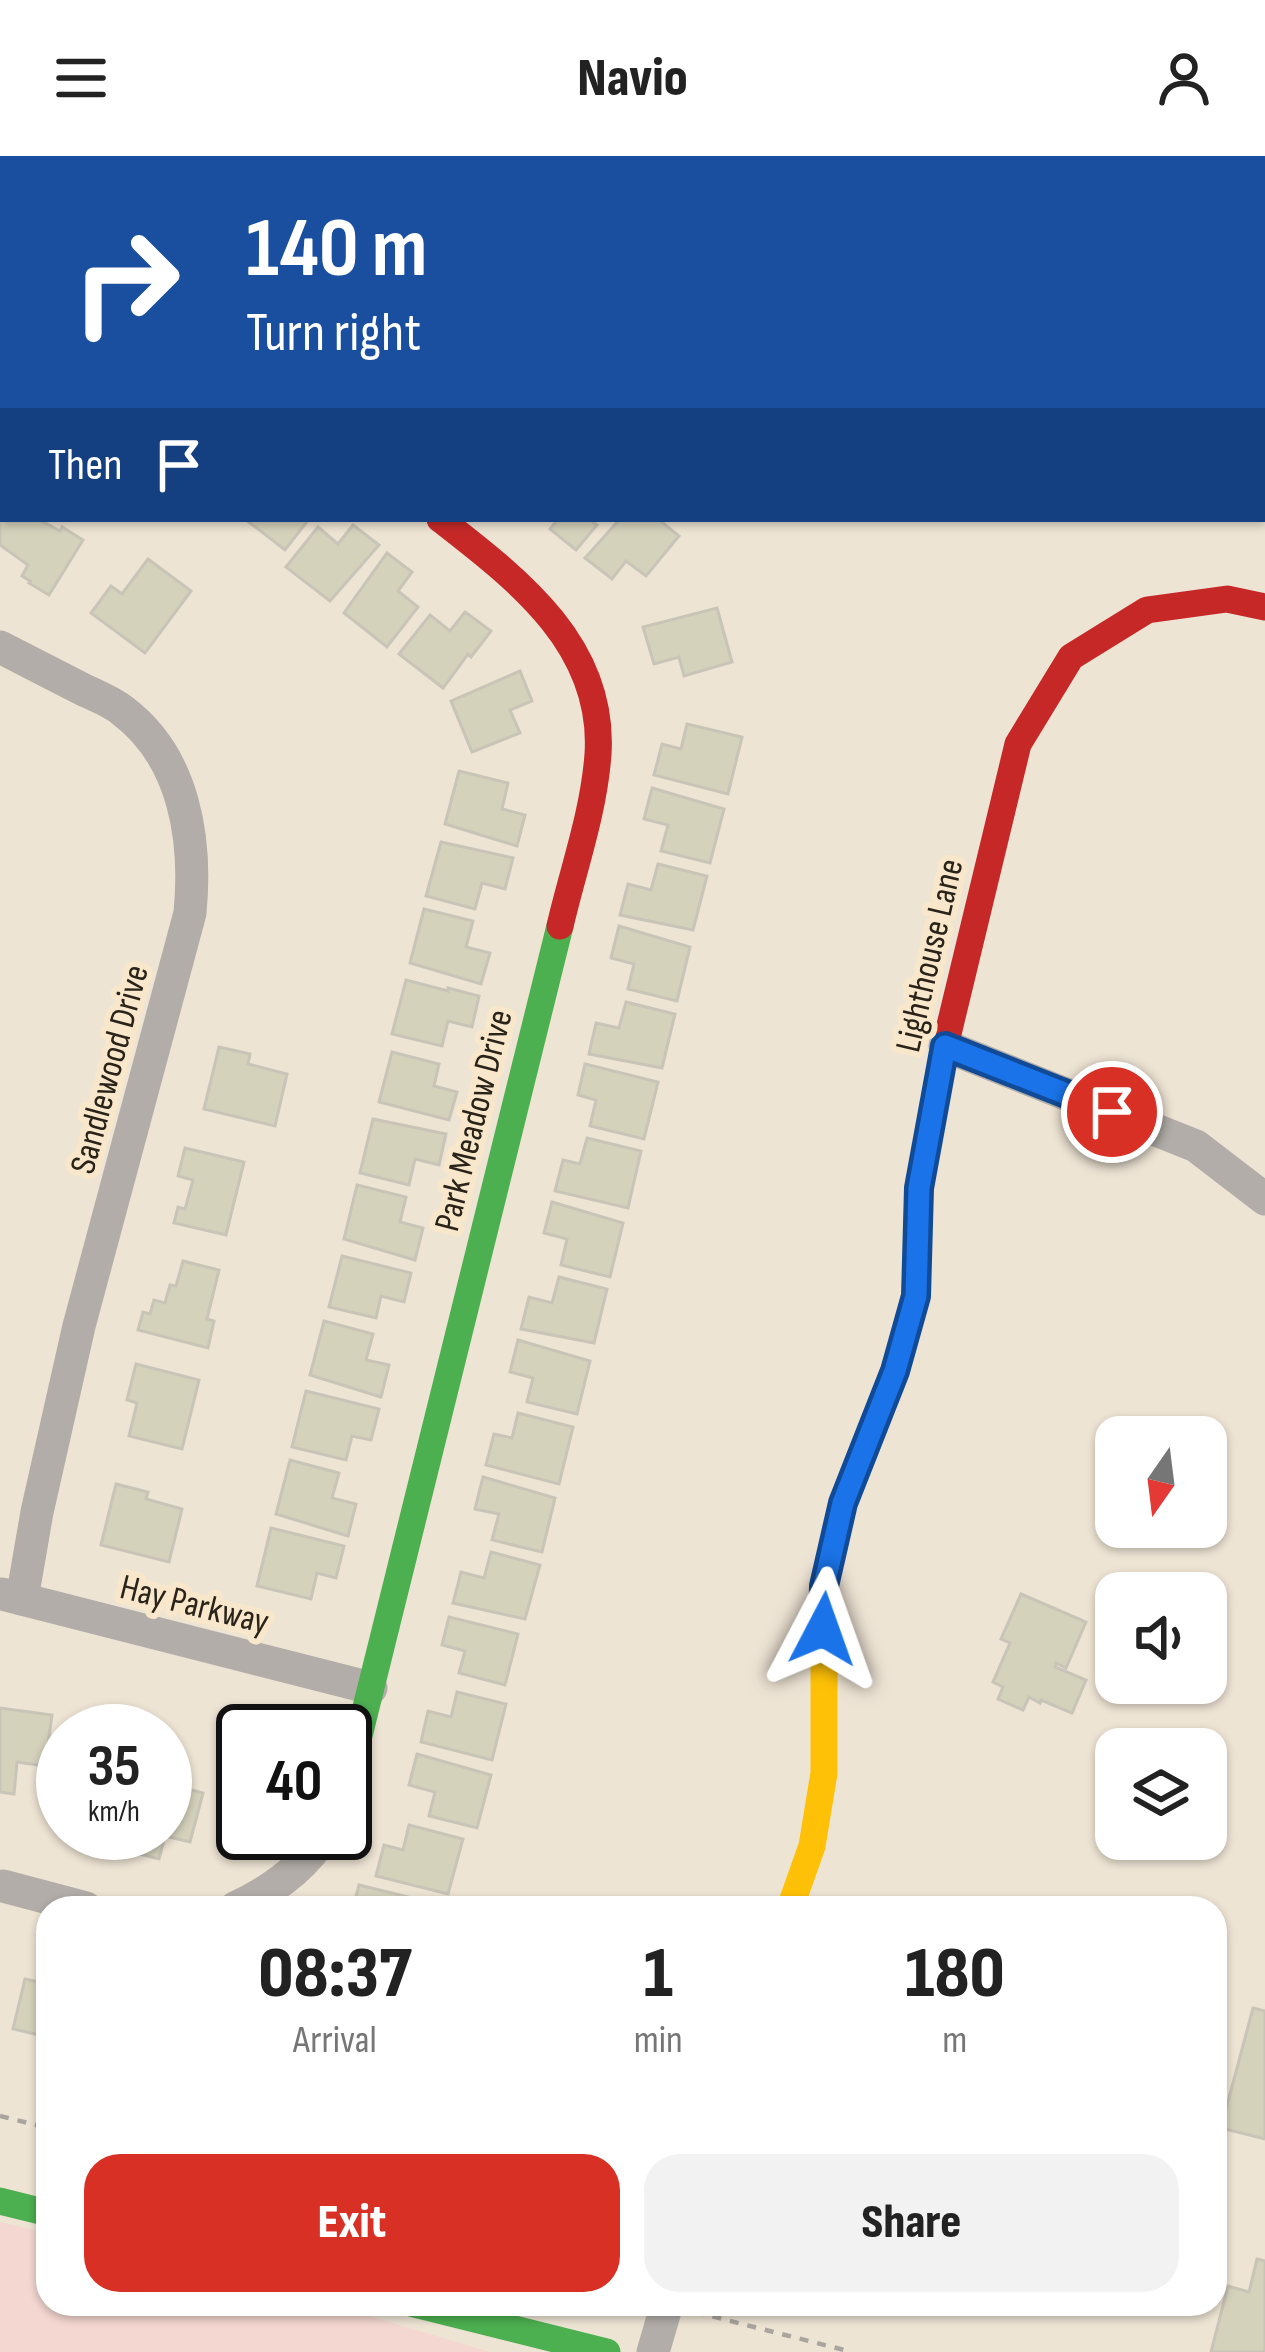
<!DOCTYPE html>
<style>
:root{--surface:#fff;--page:#f2f2f2;--text:#222;--muted:#767676;--accent:#d93025}
body{margin:0;font-family:"Sofia Sans Condensed",sans-serif;background:var(--page);color:var(--text);height:100vh;display:flex;flex-direction:column;font-size:45px;white-space:nowrap}
*{box-sizing:border-box;margin:0}
p{font-size:39px;color:var(--muted)}
.icon{flex:none;width:66px;height:66px;fill:none;stroke:currentColor;stroke-width:2;stroke-linecap:round;stroke-linejoin:round}
.map{position:relative;flex:1;overflow:hidden}
.side{position:absolute;left:36px;top:1740px;width:1191px;height:420px;display:flex;flex-direction:column;background:var(--surface);border-radius:36px;box-shadow:0 3px 9px #0004}
.side>*{flex:none}
.top-card{position:absolute;left:0px;top:0px;width:1266px;height:366px;box-shadow:0 3px 9px #0004;background:#1a4fa0;color:#fff;overflow:hidden}
.needle{width:78px;rotate:194deg}
.fabs{position:absolute;left:1095px;top:1260px;display:grid;gap:24px}
.fabs a{display:grid;place-items:center;width:132px;height:132px;border-radius:24px;background:var(--surface);box-shadow:0 3px 9px #0004;font-size:60px}
.speed{position:absolute;left:36px;top:1548px;display:flex;gap:24px;font-size:60px;font-weight:700;text-align:center}
.speed>*{display:grid;place-content:center;width:156px;height:156px;border-radius:50%;background:var(--surface);box-shadow:0 3px 9px #0004;line-height:1}
.speed small{font-size:30px;font-weight:400}
.speed .limit{border:6px solid #111;border-radius:18px;background:#fff;color:#111}
.pin{position:absolute;display:grid;place-items:center;width:102px;height:102px;color:#fff;margin:-51px;border:6px solid #fff;border-radius:50%;box-shadow:0 3px 12px #0007}
.me{position:absolute;width:132px;margin:-66px;rotate:4deg;stroke-linejoin:round;filter:drop-shadow(0 0 9px #0008)}
.turn{display:flex;align-items:center;gap:42px;height:252px;padding:0 48px;font-size:54px}
.turn .icon{width:156px;height:156px;stroke-width:2.5}
.turn b{display:block;font-size:84px;line-height:102px}
.then{display:flex;align-items:center;height:114px;padding:0 48px;background:#0003;gap:24px;font-size:45px}
.eta{display:flex;justify-content:space-evenly;align-items:center;height:204px;text-align:center}
.eta b{font-size:72px;font-weight:800;line-height:84px}
.button{display:flex;gap:24px;margin-top:auto;padding:24px 48px}
.button a{flex:1;height:138px;border-radius:36px;background:var(--accent);color:#fff;font-size:48px;font-weight:800;line-height:138px;text-align:center}
.button a+a{background:var(--page);color:var(--text)}
header{display:flex;justify-content:space-between;align-items:center;height:156px;padding:0 48px;background:var(--surface);font-size:54px;font-weight:800}
.map>svg:first-child{display:block}
.green{fill:#f4d7d0}
.building{fill:#d5d2bc;stroke:#c8c4b7;stroke-width:3}
.lines{fill:none;stroke-linecap:round;stroke-linejoin:round}
.path{stroke:#aaa49e;stroke-width:4.5;stroke-dasharray:9 9;stroke-linecap:butt}
.street{stroke:#b2ada8;stroke-width:33}
.fast{stroke:#4caf50;stroke-width:27}
.slow{stroke:#ffc107;stroke-width:27}
.jam{stroke:#c62828;stroke-width:27}
.route-casing{stroke:#114b97;stroke-width:30}
.route{stroke:#1a73e8;stroke-width:21}
.labels{text-anchor:middle;stroke-width:12;stroke-linejoin:round;paint-order:stroke}
.street-label{font-size:36px;fill:#292319;stroke:#f8e7ca}
</style>
<header><svg class="icon" aria-label="menu" viewBox="0 0 24 24"><path d="M4 6h16M4 12h16M4 18h16"/></svg>Navio<svg class="icon" aria-label="person" viewBox="0 0 24 24"><circle cx="12" cy="8" r="4"/><path d="M4 21q1-7 8-7t8 7"/></svg></header>
<div class="map">
<svg width="1265" height="2196" viewBox="0 0 1265 2196">
<rect width="100%" height="100%" fill="#eee4d4"/>
<!-- green -->
<path class="green" d="M0,2066L48,2077V2148H329L490,2196H0Z"/>
<!-- building -->
<g class="building">
<path d="M3,352V363H38L60,375L62,371L83,384L49,439L29,427L30,425L22,420L28,409L0,389V358Z"/>
<path d="M245,363H309L285,394Z"/>
<path d="M558,363H597L594,367L597,369L576,394L550,373Z"/>
<path d="M620,363H658L679,380L646,420L626,405L612,423L585,402Z"/>
<path d="M353,369L379,389L330,445L286,411L318,371L338,388Z"/>
<path d="M387,397L412,416L398,435L418,451L387,491L344,457Z"/>
<path d="M148,403L191,435L145,497L91,457L111,430L122,438Z"/>
<path d="M717,452L732,506L684,520L679,501L654,508L643,471Z"/>
<path d="M465,456L491,475L471,501L468,498L443,532L399,498L430,459L450,475Z"/>
<path d="M520,515L532,545L510,554L520,577L472,596L451,545Z"/>
<path d="M687,568L742,581L728,638L654,619L662,588L681,593Z"/>
<path d="M459,615L508,627L502,653L525,659L517,690L445,668Z"/>
<path d="M652,632L724,653L710,707L661,695L668,669L644,663Z"/>
<path d="M441,686L513,702L505,733L482,727L475,753L426,740Z"/>
<path d="M658,708L707,720L693,774L620,759L628,728L651,734Z"/>
<path d="M424,753L473,765L466,791L490,797L481,828L410,807Z"/>
<path d="M619,770L690,791L677,845L628,833L634,808L611,802Z"/>
<path d="M406,824L448,835V832L479,840L472,871L448,865L442,890L392,878Z"/>
<path d="M626,846L675,858L662,912L589,898L596,867L619,872Z"/>
<path d="M219,891L250,898L248,908L287,918L275,970L204,953Z"/>
<path d="M392,896L439,908L434,930L457,936L449,964L379,946Z"/>
<path d="M585,908L658,926L644,983L590,970L596,944L578,939Z"/>
<path d="M373,963L446,978L439,1009L415,1003L409,1029L360,1017Z"/>
<path d="M587,982L641,995L628,1052L555,1035L563,1004L580,1008Z"/>
<path d="M185,992L244,1006L226,1079L174,1067L178,1051L185,1053L193,1024L178,1020Z"/>
<path d="M357,1029L406,1041L400,1066L423,1072L415,1104L344,1083Z"/>
<path d="M552,1046L623,1067L610,1121L561,1109L567,1083L544,1077Z"/>
<path d="M342,1100L411,1117L404,1146L381,1140L376,1162L329,1151Z"/>
<path d="M183,1105L219,1114L207,1163L214,1165L208,1192L138,1174L143,1156L150,1158L154,1144L165,1147L170,1129L176,1130Z"/>
<path d="M559,1121L607,1133L594,1187L521,1173L529,1141L552,1147Z"/>
<path d="M324,1165L373,1178L366,1204L389,1209L381,1241L310,1219Z"/>
<path d="M518,1184L590,1205L577,1258L527,1246L533,1222L510,1216Z"/>
<path d="M136,1208L199,1224L182,1293L129,1280L137,1247L127,1244Z"/>
<path d="M306,1235L379,1253L371,1284L352,1280L346,1304L292,1291Z"/>
<path d="M518,1257L573,1271L559,1328L486,1309L494,1278L512,1282Z"/>
<path d="M290,1304L339,1317L332,1342L356,1348L348,1380L276,1358Z"/>
<path d="M483,1321L555,1342L542,1396L492,1384L499,1358L475,1353Z"/>
<path d="M116,1328L148,1336L146,1343L182,1353L169,1406L101,1389Z"/>
<path d="M271,1372L344,1390L336,1422L317,1417L311,1443L257,1430Z"/>
<path d="M491,1396L540,1409L525,1463L453,1447L461,1416L484,1422Z"/>
<path d="M1021,1438L1086,1466L1066,1512L1056,1507L1055,1511L1086,1524L1072,1557L1041,1544L1040,1547L1029,1541L1023,1554L998,1543L1003,1531L993,1526L1010,1487L1001,1483Z"/>
<path d="M449,1461L518,1478L505,1529L459,1517L465,1495L442,1489Z"/>
<path d="M457,1536L506,1548L492,1604L421,1586L428,1555L451,1561Z"/>
<path d="M0,1552L52,1559L45,1610L17,1606L14,1638L0,1636Z"/>
<path d="M237,1597L243,1598V1658L223,1652Z"/>
<path d="M417,1598L491,1619L477,1672L429,1660L435,1636L409,1629Z"/>
<path d="M165,1627L203,1637L190,1686L165,1680L159,1703L127,1695L132,1677H165Z"/>
<path d="M409,1669L463,1683L448,1738L376,1720L384,1689L403,1694Z"/>
<path d="M84,1677H117L113,1692L82,1684Z"/>
<path d="M359,1729L433,1747L432,1752H353Z"/>
<path d="M25,1823L48,1828V1881L13,1873Z"/>
<path d="M1253,1852L1265,1855V1983L1221,1972Z"/>
<path d="M1257,2103L1265,2105V2196H1211L1228,2130L1249,2136Z"/>
</g>
<g class="lines">
<!-- path -->
<g class="path">
<path d="M0,1960L48,1972"/>
<path d="M695,2156L852,2196"/>
</g>
<!-- street -->
<g class="street">
<path d="M0,41L3,42"/>
<path d="M0,491C27,505 55,519 82,533C96,540 111,545 123,555C185,602 197,684 190,757L79,1170L37,1356L22,1443"/>
<path d="M945,890L1196,990L1265,1043"/>
<path d="M2,1438L371,1532"/>
<path d="M3,1730L86,1752"/>
<path d="M235,1752C271,1735 305,1712 325,1677"/>
<path d="M653,2196L667,2148"/>
</g>
<!-- fast -->
<g class="fast">
<path d="M345,1636L560,770"/>
<path d="M0,2045L48,2057"/>
<path d="M414,2148L607,2196"/>
</g>
<!-- slow -->
<path class="slow" d="M790,1752L812,1690L824,1617V1430L832,1390L843,1347L895,1215L917,1133"/>
<!-- jam -->
<g class="jam">
<path d="M440,363C517,423 605,489 598,598C594,656 573,714 560,770"/>
<path d="M917,1133L919,1032L945,890L1018,588L1071,501L1147,454L1227,443L1265,451"/>
</g>
</g>
<g class="lines">
<!-- route casing -->
<g class="route-casing">
<path id="route" d="M823,1473L824,1430L843,1347L895,1215L916,1140L919,1032L945,890L1112,956"/>
</g>
<!-- route -->
<use href="#route" class="route"/>
</g>
<g class="labels">
<!-- street labels -->
<g class="street-label">
<text transform="translate(928 799) rotate(-77)" y="13">Lighthouse Lane</text>
<text transform="translate(108 913) rotate(-75)" y="13">Sandlewood Drive</text>
<text transform="translate(472 964) rotate(-76)" y="13">Park Meadow Drive</text>
<text transform="translate(195 1447) rotate(14)" y="13">Hay Parkway</text>
</g>
</g>
</svg>
<div class="fabs">
<a><svg class="needle" viewBox="-14 -14 28 28"><path d="M0-13l5 13h-10z" fill="#e53935"/><path d="M0 13l5-13h-10z" fill="#767676"/></svg></a>
<a><svg class="icon" aria-label="sound" viewBox="0 0 24 24"><path d="M4 9h4l5-4v14l-5-4H4zM17 9q2 3 0 6"/></svg></a>
<a><svg class="icon" aria-label="layers" viewBox="0 0 24 24"><path d="M12 4l9 5-9 5-9-5zM3 14l9 5 9-5"/></svg></a>
</div>
<div class="speed"><div>35<small>km/h</small></div><div class="limit">40</div></div>
<div class="pin" style="left:1112px;top:956px;background:#d93025"><svg class="icon" aria-label="arrive" viewBox="0 0 24 24"><path d="M6 21V4h12l-3 4 3 4H6"/></svg></div>
<svg class="me" style="left:823px;top:1473px" viewBox="-20 -20 40 40"><path d="M0-17L14 15 0 8-14 15z" fill="#1a73e8" stroke="#fff" stroke-width="4"/></svg>
<div class="top-card">
<div class="turn"><svg class="icon" aria-label="right" viewBox="0 0 24 24"><path d="M7 20v-9h11M14 6l5 5-5 5"/></svg><div><b>140 m</b>Turn right</div></div>
<div class="then">Then<svg class="icon" aria-label="arrive" viewBox="0 0 24 24"><path d="M6 21V4h12l-3 4 3 4H6"/></svg></div>
</div>
<section class="side">
<div class="eta">
<div><b>08:37</b><p>Arrival</p></div>
<div><b>1</b><p>min</p></div>
<div><b>180</b><p>m</p></div>
</div>
<div class="button"><a>Exit</a><a>Share</a></div>
</section>
</div>
